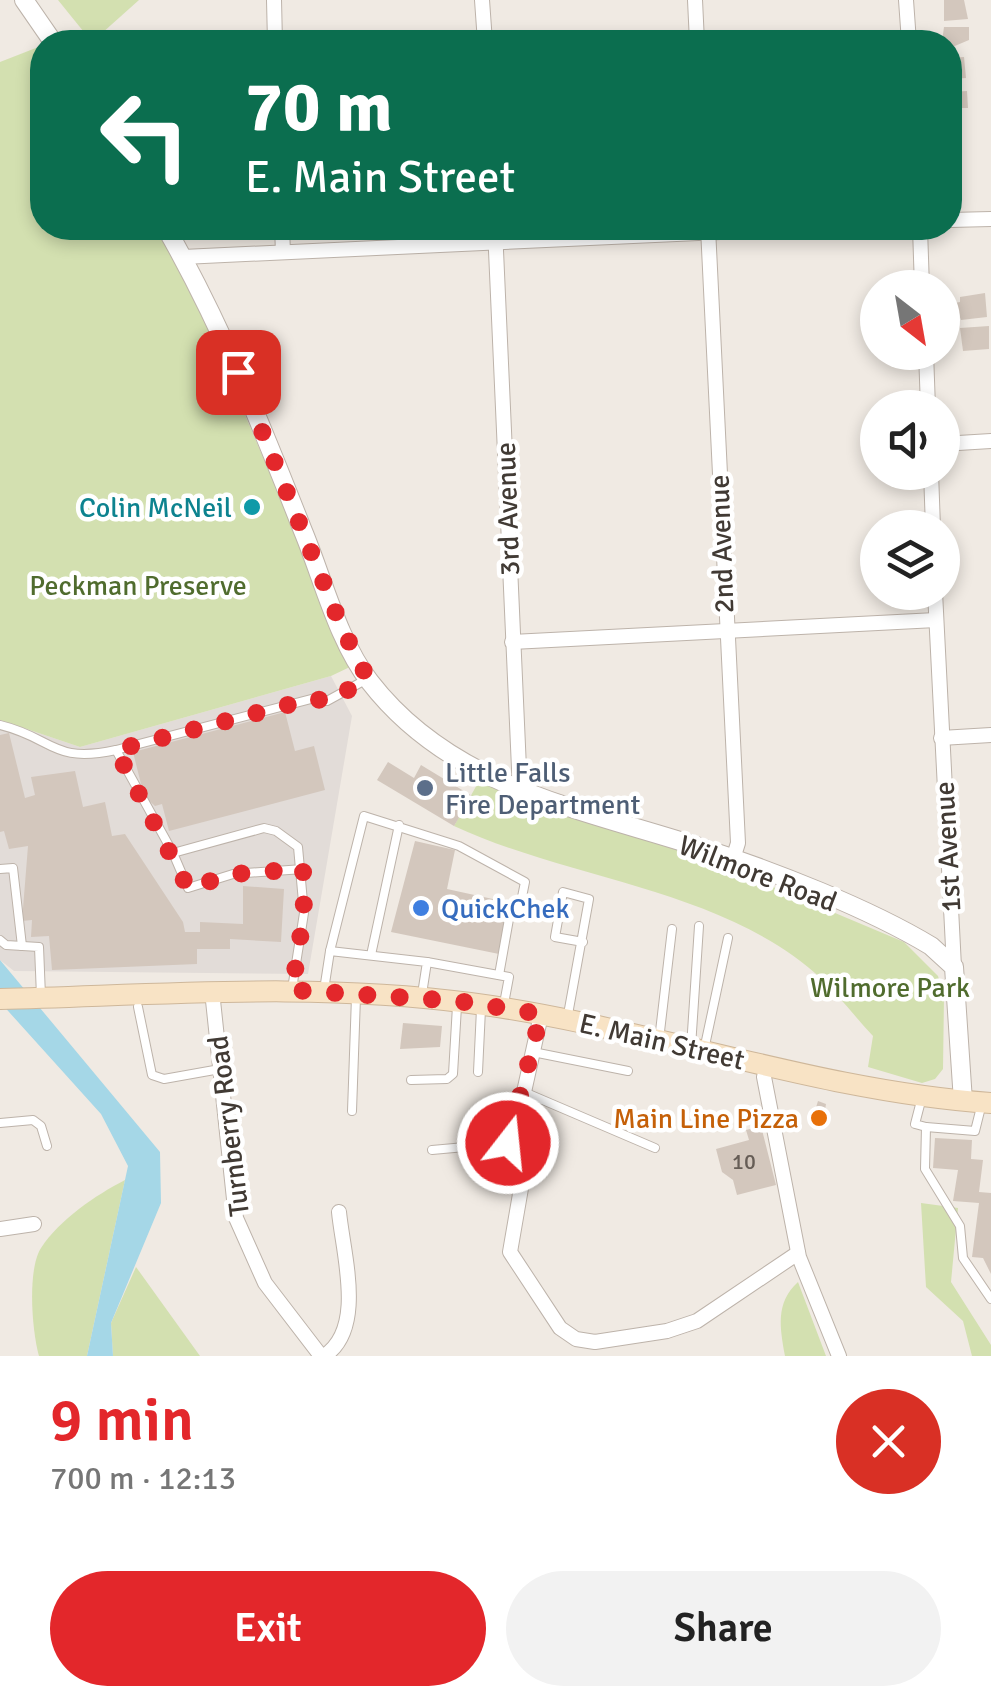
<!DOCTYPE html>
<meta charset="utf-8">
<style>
:root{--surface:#fff;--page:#f2f2f2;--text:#222;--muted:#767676;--accent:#e3272b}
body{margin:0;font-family:Signika,sans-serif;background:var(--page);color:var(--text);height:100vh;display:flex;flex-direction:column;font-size:38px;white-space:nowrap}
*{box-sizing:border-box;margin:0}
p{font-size:32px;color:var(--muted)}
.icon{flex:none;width:55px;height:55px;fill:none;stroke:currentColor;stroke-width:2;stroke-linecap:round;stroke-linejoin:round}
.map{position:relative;height:1356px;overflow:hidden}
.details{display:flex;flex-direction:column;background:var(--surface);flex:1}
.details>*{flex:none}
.top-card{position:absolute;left:30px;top:30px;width:932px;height:210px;border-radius:40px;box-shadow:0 5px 15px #0003;background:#0b6e4f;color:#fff;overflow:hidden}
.needle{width:65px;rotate:149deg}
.controls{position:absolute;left:860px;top:270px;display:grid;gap:20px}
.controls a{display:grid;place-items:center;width:100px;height:100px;border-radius:50%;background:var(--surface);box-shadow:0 5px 15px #0003;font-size:50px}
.pin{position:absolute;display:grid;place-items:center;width:85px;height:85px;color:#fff;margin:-42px;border-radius:20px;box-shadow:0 5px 15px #0006}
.me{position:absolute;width:110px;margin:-55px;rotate:16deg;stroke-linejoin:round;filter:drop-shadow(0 0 8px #0008)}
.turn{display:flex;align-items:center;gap:35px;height:210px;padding:0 50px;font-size:45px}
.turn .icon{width:130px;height:130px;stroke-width:2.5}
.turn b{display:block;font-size:70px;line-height:85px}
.round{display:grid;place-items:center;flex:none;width:105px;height:105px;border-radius:52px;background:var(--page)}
.summary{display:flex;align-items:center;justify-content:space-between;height:170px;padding:0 50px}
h1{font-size:60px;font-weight:600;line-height:75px;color:var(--accent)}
.primary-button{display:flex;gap:20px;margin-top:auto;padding:20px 50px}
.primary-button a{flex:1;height:115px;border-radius:60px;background:var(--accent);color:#fff;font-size:40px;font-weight:600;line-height:115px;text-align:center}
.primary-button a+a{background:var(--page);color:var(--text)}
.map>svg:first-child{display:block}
.industrial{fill:#e2dcd8}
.green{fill:#d3e0b0}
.water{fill:#a5d7e7}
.building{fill:#d3c7bd}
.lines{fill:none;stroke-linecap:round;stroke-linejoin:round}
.service-casing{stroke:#bdb3aa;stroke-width:10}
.minor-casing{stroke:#bdb3aa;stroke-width:16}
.tertiary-casing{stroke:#bdb3aa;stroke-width:20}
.secondary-casing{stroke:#ceb79a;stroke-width:22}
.service{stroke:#fff;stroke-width:8}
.minor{stroke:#fff;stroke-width:14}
.tertiary{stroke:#fff;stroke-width:18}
.secondary{stroke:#f8e3c5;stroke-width:20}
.route{stroke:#e3272b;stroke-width:18;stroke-dasharray:0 32.4}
.culture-dot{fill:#0f9aa8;stroke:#fff;stroke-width:4}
.service-dot{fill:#5c6f8a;stroke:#fff;stroke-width:4}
.shop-dot{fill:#3f7fe0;stroke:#fff;stroke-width:4}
.food-dot{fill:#e8710a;stroke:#fff;stroke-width:4}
.labels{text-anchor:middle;stroke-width:9;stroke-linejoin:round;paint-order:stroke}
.number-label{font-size:22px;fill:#665d56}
.culture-label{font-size:28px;fill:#0d838f;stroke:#fff;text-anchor:end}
.street-label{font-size:28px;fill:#413a34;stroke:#fff}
.park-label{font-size:28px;fill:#506c2e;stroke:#fff}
.service-label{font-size:28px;fill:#4e5e75;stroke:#fff;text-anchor:start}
.shop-label{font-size:28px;fill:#366cbe;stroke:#fff;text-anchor:start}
.food-label{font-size:28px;fill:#c56008;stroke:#fff;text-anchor:end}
</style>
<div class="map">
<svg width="991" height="1356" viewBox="0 0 991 1356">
<rect width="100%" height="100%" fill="#f0eae3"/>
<!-- industrial -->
<path class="industrial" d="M331,676L352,716L308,974L14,971L0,960V720L80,747Z"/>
<!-- green -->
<g class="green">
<path d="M58,0H139L92,42Z"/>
<path d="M41,46L42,228H157L208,328L352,666L331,676L80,747L0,720V62Z"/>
<path d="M479,781L526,802L709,860L904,942L938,976L944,997L943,1069L935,1079L922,1083L868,1067L873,1036C856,1018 840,997 822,979C723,888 572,881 454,826Z"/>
<path d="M125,1180L87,1356H39C32,1332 27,1270 41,1248C60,1219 96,1195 125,1180Z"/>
<path d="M921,1203L958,1208L951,1282L991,1345V1356H972L963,1321L926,1287Z"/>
<path d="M136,1267L200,1356H113L111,1323Z"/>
<path d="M798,1282L826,1356H785C780,1328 775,1303 798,1282Z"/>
</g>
<!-- water -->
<path class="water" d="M0,960L160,1152L161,1203L111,1323L113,1356H87L128,1166L101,1114L0,1002Z"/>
<!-- building -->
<g class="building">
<path d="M944,0H964L968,19L944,21Z"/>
<path d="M944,27H969V40L950,48V42H942Z"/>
<path d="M964,57L966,78L950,79V58Z"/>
<path d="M967,91L968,108H950V92Z"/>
<path d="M985,293L987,317L961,320L955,303L960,302V297Z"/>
<path d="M989,326V349L963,351L960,328Z"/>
<path d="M285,712L295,751L314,746L325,790L169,831L162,804L155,806L144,796L133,752Z"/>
<path d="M9,733L25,798L35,795L31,777L75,771L83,807L105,802L112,836L125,834L183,922L185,932H200V922L243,924V886L284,889L281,942L230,939V949H197V964L52,970L49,936L31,937L32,920L22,921L28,846L9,849L4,831L0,832V735Z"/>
<path d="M388,762L414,778L421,765L472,796L454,826L377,780Z"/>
<path d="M415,841L455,850L447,889L511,903L499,954L391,932Z"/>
<path d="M403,1023L442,1026L440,1047L400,1049Z"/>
<path d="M818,1101L826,1104L822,1128L811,1123Z"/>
<path d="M761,1126L776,1185L737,1195L733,1180L722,1172L716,1149L749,1140L746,1130Z"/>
<path d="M935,1138L972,1140L971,1159L983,1160L979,1192L991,1193V1274L983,1258L972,1257L979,1203L953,1201L958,1170L933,1168Z"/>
</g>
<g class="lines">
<!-- service casing -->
<g class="service-casing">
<g id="service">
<path d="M0,725C54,738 52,764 116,750"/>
<path d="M173,853L188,888L233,874L303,869"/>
<path d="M0,869L13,868L22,946"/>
<path d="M0,940L6,945L39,947L41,996"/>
<path d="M330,951L364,816L459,846L525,882L519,912L509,919L499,975"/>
<path d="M371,955L399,825"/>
<path d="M427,962L509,977L503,1009"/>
<path d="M292,989L304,913L298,847L276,831L264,828L173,853L116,750L315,698L327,701L367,679"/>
<path d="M324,990L330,951L427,962L422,994"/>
<path d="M138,1007L152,1075L164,1079L220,1069"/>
<path d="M567,1020L589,899L563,892L555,937L583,942"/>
<path d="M659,1040L672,929"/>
<path d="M691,1047L699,926"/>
<path d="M704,1050L728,938"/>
<path d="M533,1052L628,1071"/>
<path d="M478,1072L481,1009"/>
<path d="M411,1080L447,1079L453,1074L457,1006"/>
<path d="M524,1092L655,1148"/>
<path d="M922,1097L915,1124L926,1127L925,1169L960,1226L963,1258L991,1299"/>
<path d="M352,1111L356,997"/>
<path d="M0,1123L33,1120L41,1126L47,1146"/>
<path d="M926,1127L975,1131L982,1103"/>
<path d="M432,1150L509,1143"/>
</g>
</g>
<!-- minor casing -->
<g class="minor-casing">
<g id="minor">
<path d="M274,0L275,42"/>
<path d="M482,0L485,42"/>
<path d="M695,0L697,42"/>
<path d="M906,0L909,42"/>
<path d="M950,220L991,219"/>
<path d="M282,228L283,252"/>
<path d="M495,228L520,791"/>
<path d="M708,228L738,843L733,859"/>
<path d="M920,228L922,288"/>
<path d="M183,257L805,228"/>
<path d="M926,352L928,408"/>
<path d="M942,444L991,441"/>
<path d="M931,472L933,528"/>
<path d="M935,592L954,967"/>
<path d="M512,642L936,620"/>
<path d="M941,738L991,735"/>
<path d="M212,991L236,1218L265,1283L321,1356"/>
<path d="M541,1015L524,1092L511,1120L509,1143L524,1171L510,1252L560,1328L576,1339L595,1342L667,1331L697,1321L798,1253"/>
<path d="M767,1064L764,1077L799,1257L839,1356"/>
<path d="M0,1229L34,1224"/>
<path d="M324,1356C366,1329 343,1254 339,1212"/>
</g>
</g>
<!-- tertiary casing -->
<g class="tertiary-casing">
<g id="tertiary">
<path d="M24,0L53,42"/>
<path d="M166,228C221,324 262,427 303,531C323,579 338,641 370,682C452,788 582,809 702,848C773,871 868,908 931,946L954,967L963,1101"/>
</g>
</g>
<!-- secondary casing -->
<g class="secondary-casing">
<path id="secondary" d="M0,999C158,995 313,982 470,1003C645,1026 814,1091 991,1103"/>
</g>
<!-- service -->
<use href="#service" class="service"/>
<!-- minor -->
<use href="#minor" class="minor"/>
<!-- tertiary -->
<use href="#tertiary" class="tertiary"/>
<!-- secondary -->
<use href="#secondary" class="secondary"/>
</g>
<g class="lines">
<!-- route -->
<path class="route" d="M238,372L342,628L368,679L326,702L314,698L116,750L188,888L233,874L303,869L304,913L292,990L458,1001L541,1014L508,1143"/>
</g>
<!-- markers -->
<circle class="culture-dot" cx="252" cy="507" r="10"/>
<circle class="service-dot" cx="425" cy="788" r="10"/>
<circle class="shop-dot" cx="421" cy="908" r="10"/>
<circle class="food-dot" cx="819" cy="1118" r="10"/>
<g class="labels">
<!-- number labels -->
<g class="number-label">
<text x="744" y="1169">10</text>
</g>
<!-- culture labels -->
<g class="culture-label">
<text x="232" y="517">Colin McNeil</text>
</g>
<!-- street labels -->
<g class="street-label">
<text transform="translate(507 509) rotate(-92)" y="10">3rd Avenue</text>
<text transform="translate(721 544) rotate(-92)" y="10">2nd Avenue</text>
<text transform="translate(947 847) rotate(-93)" y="10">1st Avenue</text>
<text transform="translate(758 873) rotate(21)" y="10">Wilmore Road</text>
<text transform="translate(662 1041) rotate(13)" y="10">E. Main Street</text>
<text transform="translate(228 1126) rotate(-97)" y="10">Turnberry Road</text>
</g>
<!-- park labels -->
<g class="park-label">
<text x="138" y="595">Peckman Preserve</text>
<text x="890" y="997">Wilmore Park</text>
</g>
<!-- service labels -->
<g class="service-label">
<text x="445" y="782">Little Falls<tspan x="445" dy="32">Fire Department</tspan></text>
</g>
<!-- shop labels -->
<g class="shop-label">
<text x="441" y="918">QuickChek</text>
</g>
<!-- food labels -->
<g class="food-label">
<text x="799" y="1128">Main Line Pizza</text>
</g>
</g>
</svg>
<div class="controls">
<a><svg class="needle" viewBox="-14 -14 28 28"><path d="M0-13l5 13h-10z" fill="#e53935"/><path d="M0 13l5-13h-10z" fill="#767676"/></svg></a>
<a><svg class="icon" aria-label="sound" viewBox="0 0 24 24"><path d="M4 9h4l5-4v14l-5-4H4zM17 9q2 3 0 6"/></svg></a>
<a><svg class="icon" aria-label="layers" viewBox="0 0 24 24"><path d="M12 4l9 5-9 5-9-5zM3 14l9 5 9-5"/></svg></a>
</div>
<div class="pin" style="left:238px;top:372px;background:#d93025"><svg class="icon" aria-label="arrive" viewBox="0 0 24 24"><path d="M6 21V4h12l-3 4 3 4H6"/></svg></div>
<svg class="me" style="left:508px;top:1143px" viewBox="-20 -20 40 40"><circle r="17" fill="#e3272b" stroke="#fff" stroke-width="3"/><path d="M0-11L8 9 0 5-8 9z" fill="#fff"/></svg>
<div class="top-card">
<div class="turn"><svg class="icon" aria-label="left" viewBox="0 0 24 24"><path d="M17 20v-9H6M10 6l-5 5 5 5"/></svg><div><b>70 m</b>E. Main Street</div></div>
</div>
</div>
<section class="details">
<div class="summary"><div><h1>9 min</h1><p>700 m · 12:13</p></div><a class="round" style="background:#d93025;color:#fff"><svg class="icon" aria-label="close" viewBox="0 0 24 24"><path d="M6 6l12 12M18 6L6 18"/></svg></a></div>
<div class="primary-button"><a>Exit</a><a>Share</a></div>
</section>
